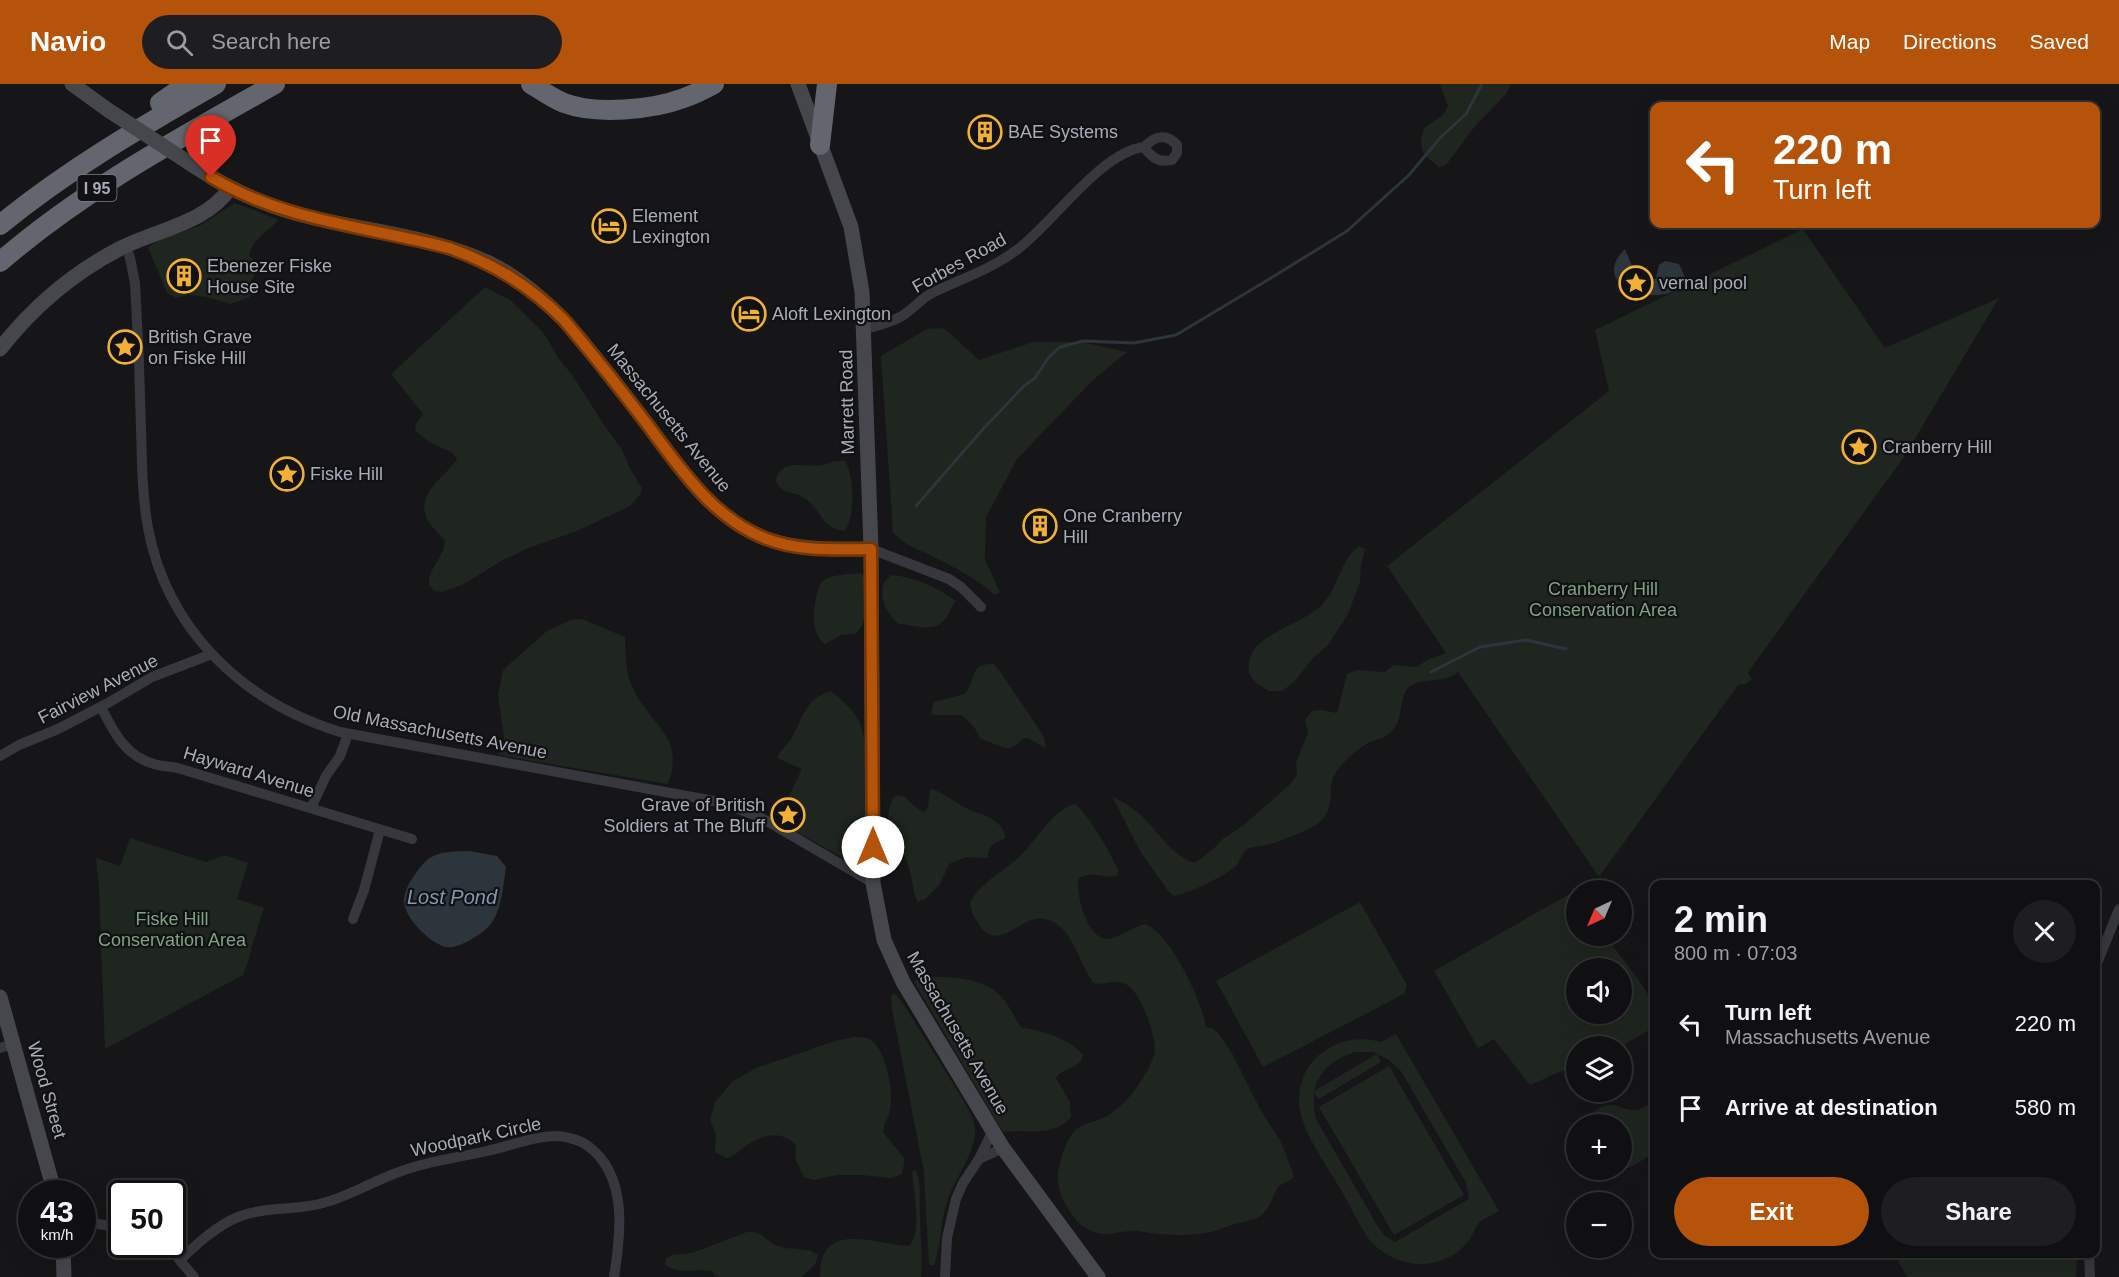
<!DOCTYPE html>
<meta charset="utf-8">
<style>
:root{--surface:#101012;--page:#1e1e20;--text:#f1f3f6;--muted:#9c9d9f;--line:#303032;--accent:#b45309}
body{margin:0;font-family:Arial,sans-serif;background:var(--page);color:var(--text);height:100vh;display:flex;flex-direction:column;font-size:22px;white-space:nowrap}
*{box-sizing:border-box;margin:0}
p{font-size:20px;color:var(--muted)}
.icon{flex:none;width:33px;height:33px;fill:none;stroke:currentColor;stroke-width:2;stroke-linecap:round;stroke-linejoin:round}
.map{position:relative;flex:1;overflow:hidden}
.side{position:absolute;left:1650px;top:796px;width:450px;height:378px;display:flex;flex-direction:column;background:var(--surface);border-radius:12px;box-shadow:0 6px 24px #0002,0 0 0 2px var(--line)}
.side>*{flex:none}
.top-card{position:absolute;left:1650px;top:18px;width:450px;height:126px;border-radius:12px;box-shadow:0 6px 24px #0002,0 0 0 2px var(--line);background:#b45309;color:#fff;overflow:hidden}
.needle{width:39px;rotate:224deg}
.controls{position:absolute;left:1566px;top:796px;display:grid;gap:12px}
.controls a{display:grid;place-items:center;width:66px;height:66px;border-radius:50%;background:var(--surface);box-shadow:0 6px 24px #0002,0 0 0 2px var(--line);font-size:30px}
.speed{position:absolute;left:18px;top:1096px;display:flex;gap:12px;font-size:30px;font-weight:700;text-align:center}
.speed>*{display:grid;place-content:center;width:78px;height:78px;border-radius:50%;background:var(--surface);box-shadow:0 6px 24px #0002,0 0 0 2px var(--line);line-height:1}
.speed small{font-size:15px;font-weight:400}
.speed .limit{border:3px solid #111;border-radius:9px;background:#fff;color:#111}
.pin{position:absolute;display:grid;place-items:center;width:51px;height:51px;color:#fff;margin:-62px -26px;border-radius:50% 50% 50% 0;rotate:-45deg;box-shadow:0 0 6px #0007}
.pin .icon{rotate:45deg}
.me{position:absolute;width:66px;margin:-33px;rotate:0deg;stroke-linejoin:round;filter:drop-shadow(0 0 4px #0008)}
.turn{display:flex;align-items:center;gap:21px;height:126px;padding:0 24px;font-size:27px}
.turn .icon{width:78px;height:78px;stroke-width:2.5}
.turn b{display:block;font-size:42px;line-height:51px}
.round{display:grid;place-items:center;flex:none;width:63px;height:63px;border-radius:32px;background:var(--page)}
.overview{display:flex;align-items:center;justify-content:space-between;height:102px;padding:0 24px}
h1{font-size:36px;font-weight:700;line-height:45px}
.action{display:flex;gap:12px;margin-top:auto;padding:12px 24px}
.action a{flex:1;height:69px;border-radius:36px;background:var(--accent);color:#fff;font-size:24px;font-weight:700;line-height:69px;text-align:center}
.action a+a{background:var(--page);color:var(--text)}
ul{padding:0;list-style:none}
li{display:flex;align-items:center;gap:18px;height:84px;padding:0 24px}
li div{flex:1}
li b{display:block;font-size:22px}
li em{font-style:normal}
header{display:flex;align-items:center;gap:36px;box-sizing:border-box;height:84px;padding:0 30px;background:var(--accent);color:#fff}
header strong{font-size:28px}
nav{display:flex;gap:33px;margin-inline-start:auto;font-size:21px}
.search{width:420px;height:54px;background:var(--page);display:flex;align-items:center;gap:15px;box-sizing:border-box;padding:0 21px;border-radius:33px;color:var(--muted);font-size:22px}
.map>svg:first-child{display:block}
.green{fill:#1e261f;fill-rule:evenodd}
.water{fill:#2c353c}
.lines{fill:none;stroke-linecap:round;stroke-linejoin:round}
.stream{stroke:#2c353c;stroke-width:3}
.street{stroke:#37383d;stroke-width:10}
.secondary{stroke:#45474d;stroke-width:15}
.highway{stroke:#63666e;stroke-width:20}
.secondary-bridge{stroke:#45474d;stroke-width:15}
.route-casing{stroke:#753606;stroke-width:15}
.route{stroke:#b45309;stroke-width:10}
.labels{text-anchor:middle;stroke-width:4.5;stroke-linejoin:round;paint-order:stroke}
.shield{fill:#111113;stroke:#7b7e86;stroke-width:1.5}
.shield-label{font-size:16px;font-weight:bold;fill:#a8adb8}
.poi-label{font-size:18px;fill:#a8adb8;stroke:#111113;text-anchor:start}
.street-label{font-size:18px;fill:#a8adb8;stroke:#111113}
.park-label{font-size:18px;fill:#7fa381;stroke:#111113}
.water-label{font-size:20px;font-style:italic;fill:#7f9bb3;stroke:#111113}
</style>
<header>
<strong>Navio</strong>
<div class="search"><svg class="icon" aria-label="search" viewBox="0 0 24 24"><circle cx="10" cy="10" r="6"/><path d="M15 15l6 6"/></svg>Search here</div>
<nav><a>Map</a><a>Directions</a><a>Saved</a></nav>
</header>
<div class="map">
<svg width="2119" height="1193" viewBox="0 0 2119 1193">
<rect width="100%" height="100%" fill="#161618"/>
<!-- green -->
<g class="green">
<path d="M1440,0H1511L1506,10L1475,42L1446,81L1439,83C1422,70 1418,65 1424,44L1443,31L1448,22Z"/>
<path d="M235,119L279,136C268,147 252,156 249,171L260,183L251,197L250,213L231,220L207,213L188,211L176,214L167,209L148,163L159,156L199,142Z"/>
<path d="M1803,145L1885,264L1999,214L1904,373L1748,588L1752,595L1746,600L1738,601L1599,793L1458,588C1446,600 1417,593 1408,604C1398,616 1404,635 1392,647C1386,654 1377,655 1368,659C1357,665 1341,679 1335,690C1326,705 1337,720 1321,737C1314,745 1274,760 1263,762C1257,763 1250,762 1245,767C1241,771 1240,778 1236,782C1223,793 1190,809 1174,812L1169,808L1140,767L1112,712C1123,718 1135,725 1144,734C1159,749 1173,773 1195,779L1212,766L1224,754L1244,741L1289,701L1297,691L1296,678L1308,649L1305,636L1312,627L1321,626L1337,629L1347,590L1357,586L1385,588L1394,581L1417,583L1427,576L1446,569L1387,482L1609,307L1595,246Z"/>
<path d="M485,203L510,216L543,248L559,275L573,292L606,344L621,364L632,388L642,404L641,410L630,422L577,447L531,463L503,476L462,501L442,508L435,507L429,502C428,483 443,476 445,457C440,449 431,444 427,435C415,408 447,392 457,375L453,369L429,358L415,346L416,340L423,330L391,290Z"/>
<path d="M944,244L979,276L1033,258H1081L1127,268L1093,296L1017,375L986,433L985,476L1000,508L995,511C979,496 957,485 938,475C922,466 905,463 893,448L881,272L927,245Z"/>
<path d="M835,377H845C854,389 856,437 844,447C819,443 823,426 804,414C794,407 781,410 776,397C780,373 806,384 821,381C826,381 831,378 835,377Z"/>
<path d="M1359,462L1365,465L1361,481L1360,498L1348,530L1328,561L1313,574L1294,598L1282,607H1269L1255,598L1249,589C1243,548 1304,544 1325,517C1339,500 1341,475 1359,462Z"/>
<path d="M861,489L865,494C865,511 870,538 855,550L841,551L825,560C820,556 817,552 815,545C812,536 815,502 824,496C833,490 851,490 861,489Z"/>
<path d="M891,491C915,493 937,503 956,517C951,522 951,528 946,534C935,550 916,541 899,540C887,530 878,514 884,498Z"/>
<path d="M582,535L625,553C626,571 625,588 633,604C650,642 686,652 668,700L498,671L505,661L498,611L503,586L547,547L571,536Z"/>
<path d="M993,580L999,586L1043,651L1046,661L1045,664L1028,654L1022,655L1018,660L1008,665L981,655L974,643L962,631H932L931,628L934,618L965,610C976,594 970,579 993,580Z"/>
<path d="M831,607C840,615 851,623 857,634C872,656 866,735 866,764C862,774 856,778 845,775L774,735L780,718L785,720L802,685L777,674C781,665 789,659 793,651C805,629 805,616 831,607Z"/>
<path d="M932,705C946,710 957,720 970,726C977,729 986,731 992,735C999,739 1005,746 1005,754C991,761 991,759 987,774L967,773L949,780L940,800L925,815L918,818C912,808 914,801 910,788C903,757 878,751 893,713C907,707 912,724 924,728L928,723L930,706Z"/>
<path d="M1074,720C1085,724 1113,773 1118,786V791C1105,796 1095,786 1079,794C1075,810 1087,852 1105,855C1113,856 1136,843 1144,840C1169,846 1203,919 1206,943L1212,944L1219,950L1233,971L1260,1025L1281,1058L1294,1092C1290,1099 1281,1098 1277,1105C1272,1115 1269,1128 1257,1134C1250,1137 1239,1139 1231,1141C1223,1144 1214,1148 1205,1149C1182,1153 1160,1151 1138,1147C1129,1146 1119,1149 1110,1150C1088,1151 1074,1138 1065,1119C1060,1109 1057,1100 1058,1089C1061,1074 1066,1053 1078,1044C1086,1038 1099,1037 1107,1032C1128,1019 1146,994 1154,971C1158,959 1146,927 1139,915C1122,884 1104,906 1093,898C1092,897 1089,892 1088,890C1076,871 1071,841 1045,835C1022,829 997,872 978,839C974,833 971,827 970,818C981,798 1005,787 1021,771C1037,755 1051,728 1074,720Z"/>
<path d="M130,754L206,778L224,771L248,779L237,815L264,824L251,865L252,866L243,891L105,965L99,804L96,774L120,782Z"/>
<path d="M1573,808L1576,813V852H1605C1617,868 1650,907 1654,924C1656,930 1655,938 1653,944L1620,963H1576V981L1530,1001L1494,955L1478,964L1434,887ZM1576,885H1622V930H1576Z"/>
<path d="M1360,818L1407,901L1404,910L1263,983L1216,897Z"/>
<path d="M919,893C944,892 982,892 1001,912C1010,922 1014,934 1022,944C1041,946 1071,955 1083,971C1079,986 1063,983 1056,994L1070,1018L1071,1033C1052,1055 1028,1044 1003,1048L914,898Z"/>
<path d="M894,909L902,918L965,1019C970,1029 976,1038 975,1049C973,1074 954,1095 947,1118C941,1136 940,1167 934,1181H929L924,1088L892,925L891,913Z"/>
<path d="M1396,950L1499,1127C1493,1131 1484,1134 1479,1139C1475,1143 1473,1150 1470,1155C1460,1170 1442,1179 1424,1180C1411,1181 1395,1176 1385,1169C1379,1166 1372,1159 1368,1154C1358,1139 1350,1122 1341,1106C1329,1085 1303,1049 1300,1026C1292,978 1338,945 1381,958ZM1355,968H1373L1377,970L1314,1007C1319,986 1335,974 1355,968ZM1377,970L1388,975L1401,987L1466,1099L1469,1115L1395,1158L1385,1152L1377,1141L1316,1035L1314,1026V1009L1319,1015L1381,978Z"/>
<path d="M855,953C859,953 865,953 869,955C886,963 894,1009 890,1026C889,1034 884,1037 883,1048L905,1075L902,1090L891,1094L862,1091H837L814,1096L804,1093L795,1074L796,1061C780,1046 765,1050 747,1061C739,1066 736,1072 726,1074L715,1068L716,1051L710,1036L715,1018L732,998L756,984L838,956Z"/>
<path d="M1389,982L1464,1111L1394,1151L1319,1023Z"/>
<path d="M1654,1017V1067C1640,1079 1622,1091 1603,1086H1622V1041H1583C1589,1031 1601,1019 1614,1021C1622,1023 1629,1027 1637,1026C1643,1025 1649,1020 1654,1017Z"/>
<path d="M912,1087H916C922,1101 919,1115 920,1130C920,1151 923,1172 921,1193H820C819,1135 874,1160 909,1162C923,1148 913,1106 912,1087Z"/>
<path d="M747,1148C768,1148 764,1159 781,1163C793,1166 809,1163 818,1171L816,1179L802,1193H717L712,1187C697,1184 678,1192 665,1180L666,1174L672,1171L692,1169Z"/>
<path d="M1904,1170H2077L2076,1193H1907L1899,1179V1174Z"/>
</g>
<!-- water -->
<g class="water">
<path d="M1625,165L1633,184L1641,194L1656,195L1659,181L1665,177L1679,180L1685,193C1683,197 1680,202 1677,205C1654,222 1588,202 1625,165Z"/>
<path d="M469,767L497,772L506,783C503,802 502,826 490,841C483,850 457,866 446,863C431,860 404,834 404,817C404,809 409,798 414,792C430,767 441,768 469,767Z"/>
</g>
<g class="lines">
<!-- stream -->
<g class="stream">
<path d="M916,422L984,344L1024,302L1035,294L1049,273L1060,263L1083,257L1134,259L1176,251L1271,194L1347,147L1409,91L1441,53L1466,30L1482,0"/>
<path d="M1431,588L1480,563L1526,556L1566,565"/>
</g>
<!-- street -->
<g class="street">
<path d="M126,162L130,174L135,199C138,247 140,295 141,344C142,377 142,411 148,444C167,546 243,618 340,648L687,712L719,718L760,733L873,799"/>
<path d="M865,245C876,242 889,239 900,233C912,227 920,215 932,209C962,194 991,186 1018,165C1053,139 1101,68 1144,63C1152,74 1159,79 1172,76L1177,69V61C1166,49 1155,52 1144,63"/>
<path d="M871,465L949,495L961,503L981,523"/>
<path d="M101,623C113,647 125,672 154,680C163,683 172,682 181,685L412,755"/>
<path d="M0,672L19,661L58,645L108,619L152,593L212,570"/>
<path d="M311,724L326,692L340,672L348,650"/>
<path d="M353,835L364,806L380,746"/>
<path d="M2096,882L2119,825"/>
<path d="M0,964L14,960"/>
<path d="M979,1075L1003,1064"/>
<path d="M82,1138L122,1143"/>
<path d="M160,1161L177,1173L194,1193"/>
<path d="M2089,1170L2090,1193"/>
<path d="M180,1176C197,1160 216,1142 238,1133C265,1122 296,1127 323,1119C350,1112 373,1097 399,1088C427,1077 457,1074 487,1067C510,1062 534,1052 558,1052C568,1053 580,1056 588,1062C628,1091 621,1150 614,1193"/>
<path d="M945,1193L947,1154L956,1115L963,1099L979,1075L992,1048"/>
</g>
<!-- secondary -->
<g class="secondary">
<path d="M72,0L108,26"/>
<path d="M798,0L851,143L862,208L871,465L873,799L884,856L903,898L1003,1064L1098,1193"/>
<path d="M194,82C230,106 267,123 310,133C370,148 435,153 491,180C519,194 542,214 564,236C592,268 618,302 644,336C678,381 711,434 767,455C800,467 836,465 871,465"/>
<path d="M0,265C32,224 73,189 119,165C155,146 206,140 230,104"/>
<path d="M0,913L55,1110"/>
<path d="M63,1161L64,1193"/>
</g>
<!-- highway -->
<g class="highway">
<path d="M531,0C542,7 552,14 564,19C596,31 652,26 684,14C695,10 705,5 714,0"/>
<path d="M160,19L187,0"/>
<path d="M820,61L827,0"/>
<path d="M0,141C67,86 141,43 216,0"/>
<path d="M0,178C83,106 180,54 275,0"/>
</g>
<!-- secondary-bridge -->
<path class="secondary-bridge" d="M108,26L194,82"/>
</g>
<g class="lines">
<!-- route casing -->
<g class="route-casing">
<path id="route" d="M211,93C283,137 369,143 449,164C494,180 530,202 564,236C591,268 618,302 644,336C678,381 711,434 767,455C800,468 837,465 871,465L873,763"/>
</g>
<!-- route -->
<use href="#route" class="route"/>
</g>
<!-- icons -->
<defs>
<g id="building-ring" transform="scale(1.725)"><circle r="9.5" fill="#111113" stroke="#f2b134" stroke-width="1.5"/><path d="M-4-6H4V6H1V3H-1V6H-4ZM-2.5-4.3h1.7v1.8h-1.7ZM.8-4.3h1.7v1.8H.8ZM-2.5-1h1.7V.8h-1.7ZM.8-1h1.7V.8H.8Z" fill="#f2b134"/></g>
<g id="hotel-ring" transform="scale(1.725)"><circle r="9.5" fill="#111113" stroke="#f2b134" stroke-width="1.5"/><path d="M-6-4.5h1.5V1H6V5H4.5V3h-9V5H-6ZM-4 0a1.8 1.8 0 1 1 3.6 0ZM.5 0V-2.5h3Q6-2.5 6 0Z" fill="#f2b134"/></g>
<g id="sight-ring" transform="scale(1.725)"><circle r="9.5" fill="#111113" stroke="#f2b134" stroke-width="1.5"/><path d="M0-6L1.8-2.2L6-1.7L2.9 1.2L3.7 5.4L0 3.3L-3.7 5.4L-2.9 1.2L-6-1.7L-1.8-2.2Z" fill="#f2b134"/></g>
</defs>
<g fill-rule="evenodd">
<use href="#building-ring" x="985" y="48"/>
<use href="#hotel-ring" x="609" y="142"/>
<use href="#building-ring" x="184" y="192"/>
<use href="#sight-ring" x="1636" y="199"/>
<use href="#hotel-ring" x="749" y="230"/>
<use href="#sight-ring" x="125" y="263"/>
<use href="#sight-ring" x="1859" y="363"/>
<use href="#sight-ring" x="287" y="390"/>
<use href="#building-ring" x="1040" y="442"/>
<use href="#sight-ring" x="788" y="731"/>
</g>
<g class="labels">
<!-- shield labels -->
<rect class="shield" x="77.5" y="91" width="39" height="26" rx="4.5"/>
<g class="shield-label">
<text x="97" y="110">I 95</text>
</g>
<!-- poi labels -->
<g class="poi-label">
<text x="1008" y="54">BAE Systems</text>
<text x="632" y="138">Element<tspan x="632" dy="21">Lexington</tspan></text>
<text x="207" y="188">Ebenezer Fiske<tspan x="207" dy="21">House Site</tspan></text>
<text x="1659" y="205">vernal pool</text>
<text x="772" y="236">Aloft Lexington</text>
<text x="148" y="259">British Grave<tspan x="148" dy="21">on Fiske Hill</tspan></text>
<text x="1882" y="369">Cranberry Hill</text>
<text x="310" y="396">Fiske Hill</text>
<text x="1063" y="438">One Cranberry<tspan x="1063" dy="21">Hill</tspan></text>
<text x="765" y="727" text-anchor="end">Grave of British<tspan x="765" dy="21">Soldiers at The Bluff</tspan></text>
</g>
<!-- street labels -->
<g class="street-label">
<text transform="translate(959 179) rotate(-29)" y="6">Forbes Road</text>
<text transform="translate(847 318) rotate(-91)" y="6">Marrett Road</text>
<text transform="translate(669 334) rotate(51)" y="6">Massachusetts Avenue</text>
<text transform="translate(98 605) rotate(-27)" y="6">Fairview Avenue</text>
<text transform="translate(440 648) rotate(11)" y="6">Old Massachusetts Avenue</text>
<text transform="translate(249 688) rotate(17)" y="6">Hayward Avenue</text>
<text transform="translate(958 949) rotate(60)" y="6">Massachusetts Avenue</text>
<text transform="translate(47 1006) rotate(74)" y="6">Wood Street</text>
<text transform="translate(476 1053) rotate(-12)" y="6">Woodpark Circle</text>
</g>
<!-- park labels -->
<g class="park-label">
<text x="1603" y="511">Cranberry Hill<tspan x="1603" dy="21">Conservation Area</tspan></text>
<text x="172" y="841">Fiske Hill<tspan x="172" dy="21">Conservation Area</tspan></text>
</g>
<!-- water labels -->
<g class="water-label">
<text x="452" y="820">Lost Pond</text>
</g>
</g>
</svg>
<div class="controls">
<a><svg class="needle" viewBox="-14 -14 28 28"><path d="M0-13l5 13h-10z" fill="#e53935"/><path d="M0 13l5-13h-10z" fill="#9c9d9f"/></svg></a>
<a><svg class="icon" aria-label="sound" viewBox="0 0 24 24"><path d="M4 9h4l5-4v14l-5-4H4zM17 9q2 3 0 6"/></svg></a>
<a><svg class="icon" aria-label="layers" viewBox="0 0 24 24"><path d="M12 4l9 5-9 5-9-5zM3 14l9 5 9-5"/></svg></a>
<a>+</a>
<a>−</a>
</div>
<div class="speed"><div>43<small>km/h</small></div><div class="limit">50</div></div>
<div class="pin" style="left:211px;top:93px;background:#d93025"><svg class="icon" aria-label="arrive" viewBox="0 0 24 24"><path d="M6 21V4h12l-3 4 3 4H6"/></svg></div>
<svg class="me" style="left:873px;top:763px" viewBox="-20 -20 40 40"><circle r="19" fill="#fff"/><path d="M0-13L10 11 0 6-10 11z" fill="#b45309"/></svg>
<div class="top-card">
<div class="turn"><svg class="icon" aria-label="left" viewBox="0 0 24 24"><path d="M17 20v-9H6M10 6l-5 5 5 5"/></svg><div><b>220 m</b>Turn left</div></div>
</div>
<section class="side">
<div class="overview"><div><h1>2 min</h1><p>800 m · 07:03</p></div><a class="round"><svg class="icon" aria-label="close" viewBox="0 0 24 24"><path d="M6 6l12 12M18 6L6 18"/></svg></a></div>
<ul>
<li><svg class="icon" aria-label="left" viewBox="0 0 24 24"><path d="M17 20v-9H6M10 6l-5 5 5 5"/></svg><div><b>Turn left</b><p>Massachusetts Avenue</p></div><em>220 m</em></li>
<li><svg class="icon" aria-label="arrive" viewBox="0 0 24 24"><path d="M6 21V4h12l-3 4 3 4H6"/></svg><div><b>Arrive at destination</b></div><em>580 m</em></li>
</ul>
<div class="action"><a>Exit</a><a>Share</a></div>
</section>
</div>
